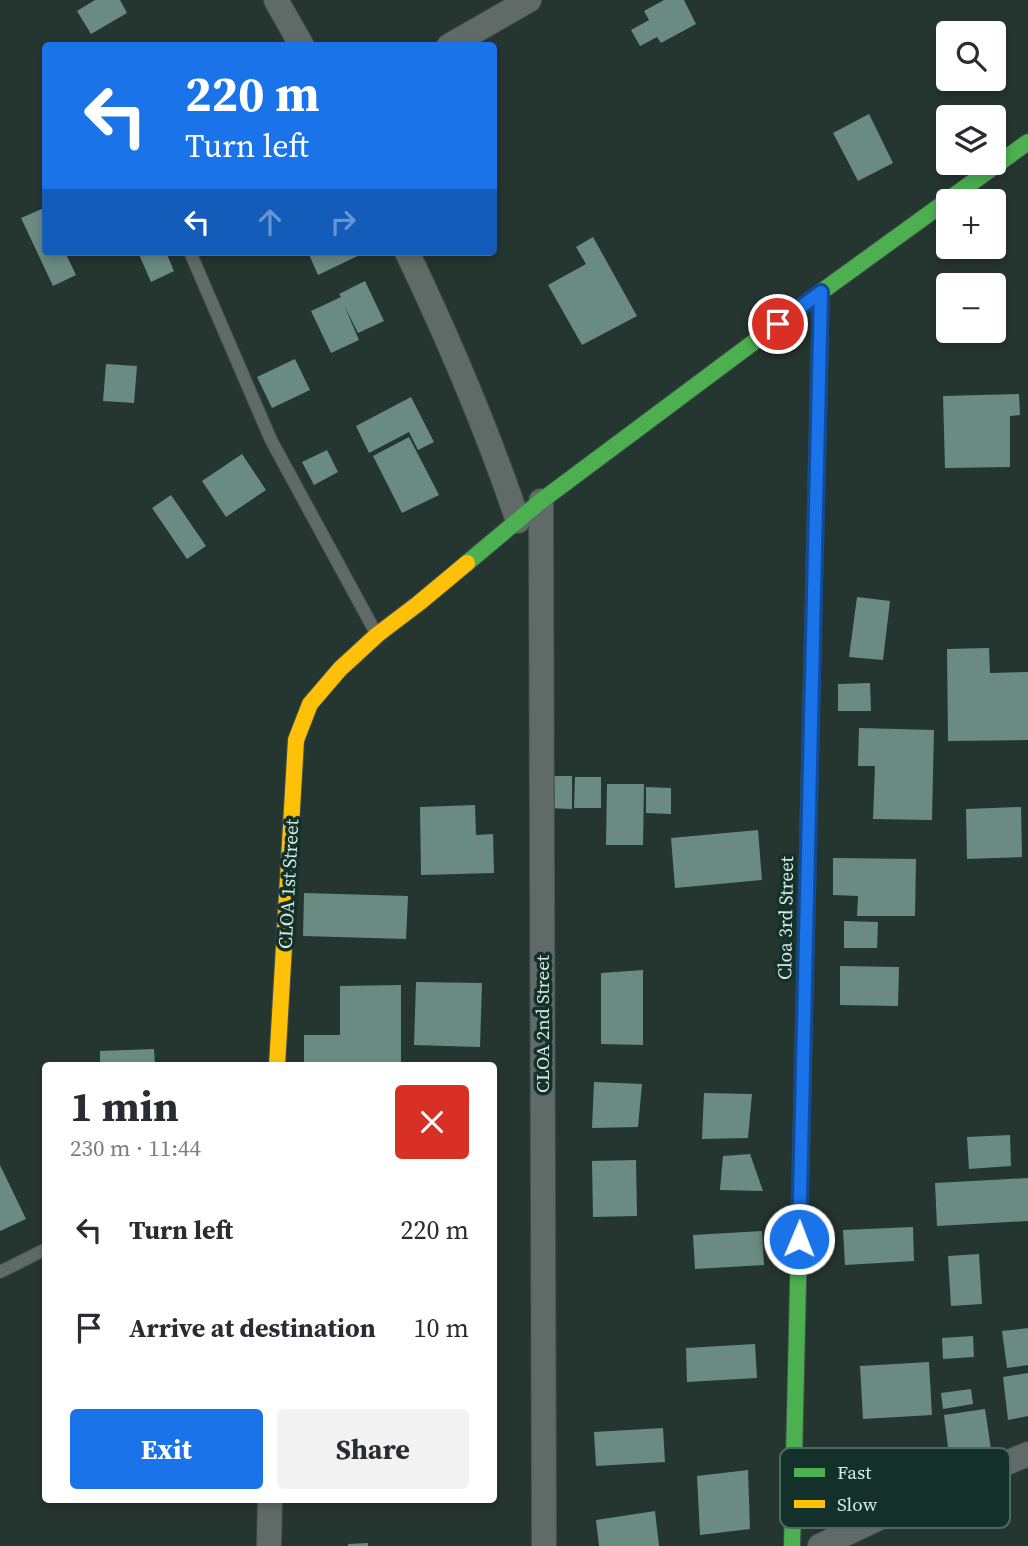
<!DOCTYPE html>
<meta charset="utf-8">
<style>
:root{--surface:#fff;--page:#f2f2f3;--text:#2b2b33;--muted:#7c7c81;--accent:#1a73e8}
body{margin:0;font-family:"Source Serif 4",serif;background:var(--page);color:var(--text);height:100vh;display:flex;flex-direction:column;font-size:26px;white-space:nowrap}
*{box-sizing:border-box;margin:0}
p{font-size:23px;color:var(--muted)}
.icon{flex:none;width:38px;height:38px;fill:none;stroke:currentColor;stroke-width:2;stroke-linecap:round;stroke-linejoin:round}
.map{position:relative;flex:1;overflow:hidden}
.panel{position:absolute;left:42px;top:1062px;width:455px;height:441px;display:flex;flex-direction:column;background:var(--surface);border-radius:7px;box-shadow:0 4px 10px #0003}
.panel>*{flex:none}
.hud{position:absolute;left:42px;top:42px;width:455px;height:214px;border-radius:7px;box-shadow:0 4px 10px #0003;background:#1a73e8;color:#fff;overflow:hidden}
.buttons{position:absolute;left:936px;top:21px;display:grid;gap:14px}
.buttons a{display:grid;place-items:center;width:70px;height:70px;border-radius:7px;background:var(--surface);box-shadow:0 4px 10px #0003;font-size:35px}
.pin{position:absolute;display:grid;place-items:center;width:60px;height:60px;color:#fff;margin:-30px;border:4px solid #fff;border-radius:50%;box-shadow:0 2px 7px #0007}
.me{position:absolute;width:77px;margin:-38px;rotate:1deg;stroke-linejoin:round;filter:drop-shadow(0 0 5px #0008)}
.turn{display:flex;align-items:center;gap:24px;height:147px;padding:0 28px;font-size:32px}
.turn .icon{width:91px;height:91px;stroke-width:2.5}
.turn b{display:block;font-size:49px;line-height:60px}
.lanes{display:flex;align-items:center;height:66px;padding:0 28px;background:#0003;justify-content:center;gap:35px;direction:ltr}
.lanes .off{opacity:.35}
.round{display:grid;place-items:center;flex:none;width:74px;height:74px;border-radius:7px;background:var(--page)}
.overview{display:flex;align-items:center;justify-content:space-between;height:119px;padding:0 28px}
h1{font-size:42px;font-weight:700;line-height:52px}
.primary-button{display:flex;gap:14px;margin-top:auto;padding:14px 28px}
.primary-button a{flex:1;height:80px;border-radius:7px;background:var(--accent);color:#fff;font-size:28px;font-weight:700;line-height:80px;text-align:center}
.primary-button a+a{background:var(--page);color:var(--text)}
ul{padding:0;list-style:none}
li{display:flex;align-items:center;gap:21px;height:98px;padding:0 28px}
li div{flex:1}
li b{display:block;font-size:26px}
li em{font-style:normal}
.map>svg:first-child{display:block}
.building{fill:#6a8b82}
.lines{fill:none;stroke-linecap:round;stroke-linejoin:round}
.lane-casing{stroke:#42504d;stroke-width:14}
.street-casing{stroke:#42504d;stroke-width:26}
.fast-casing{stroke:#42504d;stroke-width:18}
.slow-casing{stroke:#42504d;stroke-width:18}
.lane{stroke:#606b68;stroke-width:12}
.street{stroke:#606b68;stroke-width:24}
.fast{stroke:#4caf50;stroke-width:16}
.slow{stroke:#ffc107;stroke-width:16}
.route-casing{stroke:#114b97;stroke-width:18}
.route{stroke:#1a73e8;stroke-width:12}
.labels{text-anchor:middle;stroke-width:7;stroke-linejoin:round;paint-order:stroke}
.street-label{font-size:19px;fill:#d8e9e4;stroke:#13312a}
.key{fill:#13312a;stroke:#4e6862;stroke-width:2}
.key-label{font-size:19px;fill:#d8e9e4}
</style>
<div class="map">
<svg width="1028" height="1546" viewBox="0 0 1028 1546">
<rect width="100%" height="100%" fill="#253530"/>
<!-- building -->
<g class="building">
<path d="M95,0H120L127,13L91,34L77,11Z"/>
<path d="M664,0H684L696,24L661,43L657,37L640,46L631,30L649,20L644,11Z"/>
<path d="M869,114L893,163L858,181L833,133Z"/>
<path d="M44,208L46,212V252H65L76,275L53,286L21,218Z"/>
<path d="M593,237L637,316L582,345L548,285L586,264L576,247Z"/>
<path d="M138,252H166L174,271L151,282Z"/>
<path d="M308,252H366L318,275Z"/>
<path d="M365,281L384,321L358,333L344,305L359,340L331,353L311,311L341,297L339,294Z"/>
<path d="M295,359L310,390L272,408L257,377Z"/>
<path d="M106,364L137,366L134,403L103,401Z"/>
<path d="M1019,394L1020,415L1010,416V467L945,468L943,396Z"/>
<path d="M411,397L434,442L418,450L409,432L369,453L356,426Z"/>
<path d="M409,437L439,495L402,513L373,456Z"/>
<path d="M327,450L338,472L314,485L302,462Z"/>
<path d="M242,454L266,490L226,517L202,481Z"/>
<path d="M171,495L206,546L187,559L152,508Z"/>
<path d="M857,597L890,601L883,660L849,657Z"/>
<path d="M989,648L990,673L1028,672V740L948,741L947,649Z"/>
<path d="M870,683L871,711H838V684Z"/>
<path d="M859,728L934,730L932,820L873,819L875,766H858Z"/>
<path d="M546,776H572V809L545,808Z"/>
<path d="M575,777H601V808H574Z"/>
<path d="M607,784H644L643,845H606Z"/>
<path d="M646,787L671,788V814L646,813Z"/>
<path d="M475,805L476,835L493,834L494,873L421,875L420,807Z"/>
<path d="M1021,807L1022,857L967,859L966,809Z"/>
<path d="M758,830L762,880L675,888L671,838Z"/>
<path d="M833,858L916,859L915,916H857L858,896L833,895Z"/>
<path d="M304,893L408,896L406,939L303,936Z"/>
<path d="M844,921L878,922L877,948H844Z"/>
<path d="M840,966L899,967L898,1006L840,1005Z"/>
<path d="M643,970V1045L601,1044V973Z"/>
<path d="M416,982L482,983L480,1047L414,1045Z"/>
<path d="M401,985V1064H304V1035H340V986Z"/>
<path d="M154,1049L155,1066H100V1051Z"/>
<path d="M594,1082L642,1084L638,1127L592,1128Z"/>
<path d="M704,1093L752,1094L748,1138L702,1139Z"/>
<path d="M1010,1135L1011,1166L969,1169L967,1137Z"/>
<path d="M750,1154L763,1191L720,1190L723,1156Z"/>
<path d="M636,1160L637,1216L593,1217L592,1161Z"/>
<path d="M0,1165L26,1219L0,1231Z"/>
<path d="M1028,1178V1221L937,1226L935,1183Z"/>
<path d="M913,1227L914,1261L845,1265L843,1230Z"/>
<path d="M762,1231L764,1265L695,1269L693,1235Z"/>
<path d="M979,1254L982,1304L951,1306L948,1256Z"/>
<path d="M1028,1328V1365L1007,1368L1002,1331Z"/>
<path d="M973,1336L974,1357L943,1359L942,1338Z"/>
<path d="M755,1344L757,1378L687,1382L686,1348Z"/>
<path d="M929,1362L932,1415L863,1419L860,1366Z"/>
<path d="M1028,1373V1416L1008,1420L1003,1377Z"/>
<path d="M971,1389L973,1404L943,1409L941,1393Z"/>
<path d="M985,1409L991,1449L949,1455L944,1415Z"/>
<path d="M663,1428L665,1462L596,1466L594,1432Z"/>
<path d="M748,1470L750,1529L700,1535L697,1476Z"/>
<path d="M655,1511L659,1546H599L596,1520Z"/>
<path d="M368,1543V1546H348V1544Z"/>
</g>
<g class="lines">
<!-- lane casing -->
<g class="lane-casing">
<g id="lane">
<path d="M190,252L271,440L377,635"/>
<path d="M0,1272L46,1249"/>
</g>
</g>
<!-- street casing -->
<g class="street-casing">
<g id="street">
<path d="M276,0L302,46"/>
<path d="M449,46L529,0"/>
<path d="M407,252C449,340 487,429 518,521"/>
<path d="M541,501L544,1546"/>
<path d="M269,1546L270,1500"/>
<path d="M820,1546L908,1504L1028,1454"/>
</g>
</g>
<!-- fast casing -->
<g class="fast-casing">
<g id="fast">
<path d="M467,563L541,501L821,292L1028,142"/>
<path d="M814,583L821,292"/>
<path d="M792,1546L804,1020"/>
</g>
</g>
<!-- slow casing -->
<g class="slow-casing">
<g id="slow">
<path d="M804,1020L814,583"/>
<path d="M277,1066L296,740L310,704L340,669L377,635L419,603L467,563"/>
</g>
</g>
<!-- lane -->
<use href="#lane" class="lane"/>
<!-- street -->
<use href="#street" class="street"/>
<!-- fast -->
<use href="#fast" class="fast"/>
<!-- slow -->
<use href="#slow" class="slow"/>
</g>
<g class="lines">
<!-- route casing -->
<g class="route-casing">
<path id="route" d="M778,324L821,292L799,1239"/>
</g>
<!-- route -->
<use href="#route" class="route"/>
</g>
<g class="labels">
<!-- street labels -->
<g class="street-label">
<text transform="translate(288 884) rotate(-87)" y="7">CLOA 1st Street</text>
<text transform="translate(785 918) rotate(-89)" y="7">Cloa 3rd Street</text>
<text transform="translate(542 1024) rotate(-90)" y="7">CLOA 2nd Street</text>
</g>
</g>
<!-- legend -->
<rect x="780" y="1448" width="230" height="80" rx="10" class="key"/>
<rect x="794" y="1468" width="31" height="9" fill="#4caf50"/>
<rect x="794" y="1500" width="31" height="8" fill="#ffc107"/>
<g class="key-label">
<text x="837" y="1479">Fast</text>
<text x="837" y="1511">Slow</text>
</g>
</svg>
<div class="buttons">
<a><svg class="icon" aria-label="search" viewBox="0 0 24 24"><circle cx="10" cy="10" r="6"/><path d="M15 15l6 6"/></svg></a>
<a><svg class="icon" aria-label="layers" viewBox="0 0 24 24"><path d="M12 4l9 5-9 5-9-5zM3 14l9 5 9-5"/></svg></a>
<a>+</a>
<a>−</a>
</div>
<div class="pin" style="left:778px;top:324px;background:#d93025"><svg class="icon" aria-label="arrive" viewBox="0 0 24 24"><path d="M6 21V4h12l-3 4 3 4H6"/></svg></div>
<svg class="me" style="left:799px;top:1239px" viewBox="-20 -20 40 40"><circle r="17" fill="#1a73e8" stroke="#fff" stroke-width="3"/><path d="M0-11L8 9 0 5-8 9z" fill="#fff"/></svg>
<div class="hud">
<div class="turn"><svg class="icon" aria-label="left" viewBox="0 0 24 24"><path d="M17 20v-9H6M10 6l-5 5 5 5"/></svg><div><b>220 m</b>Turn left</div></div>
<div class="lanes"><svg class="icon" aria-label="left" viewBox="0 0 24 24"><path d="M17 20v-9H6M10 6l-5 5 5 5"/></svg><svg class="icon off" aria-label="ahead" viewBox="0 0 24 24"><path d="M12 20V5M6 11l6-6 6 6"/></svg><svg class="icon off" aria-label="right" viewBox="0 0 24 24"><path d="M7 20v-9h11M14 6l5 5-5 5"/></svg></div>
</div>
<section class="panel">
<div class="overview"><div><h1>1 min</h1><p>230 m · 11:44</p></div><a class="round" style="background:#d93025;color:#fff"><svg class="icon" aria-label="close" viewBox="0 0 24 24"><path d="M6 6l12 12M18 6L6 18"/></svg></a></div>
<ul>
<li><svg class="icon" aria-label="left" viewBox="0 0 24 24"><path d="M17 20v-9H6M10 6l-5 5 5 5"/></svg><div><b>Turn left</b></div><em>220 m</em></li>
<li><svg class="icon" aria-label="arrive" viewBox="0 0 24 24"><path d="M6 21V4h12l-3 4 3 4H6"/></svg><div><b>Arrive at destination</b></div><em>10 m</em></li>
</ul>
<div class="primary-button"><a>Exit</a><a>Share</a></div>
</section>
</div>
